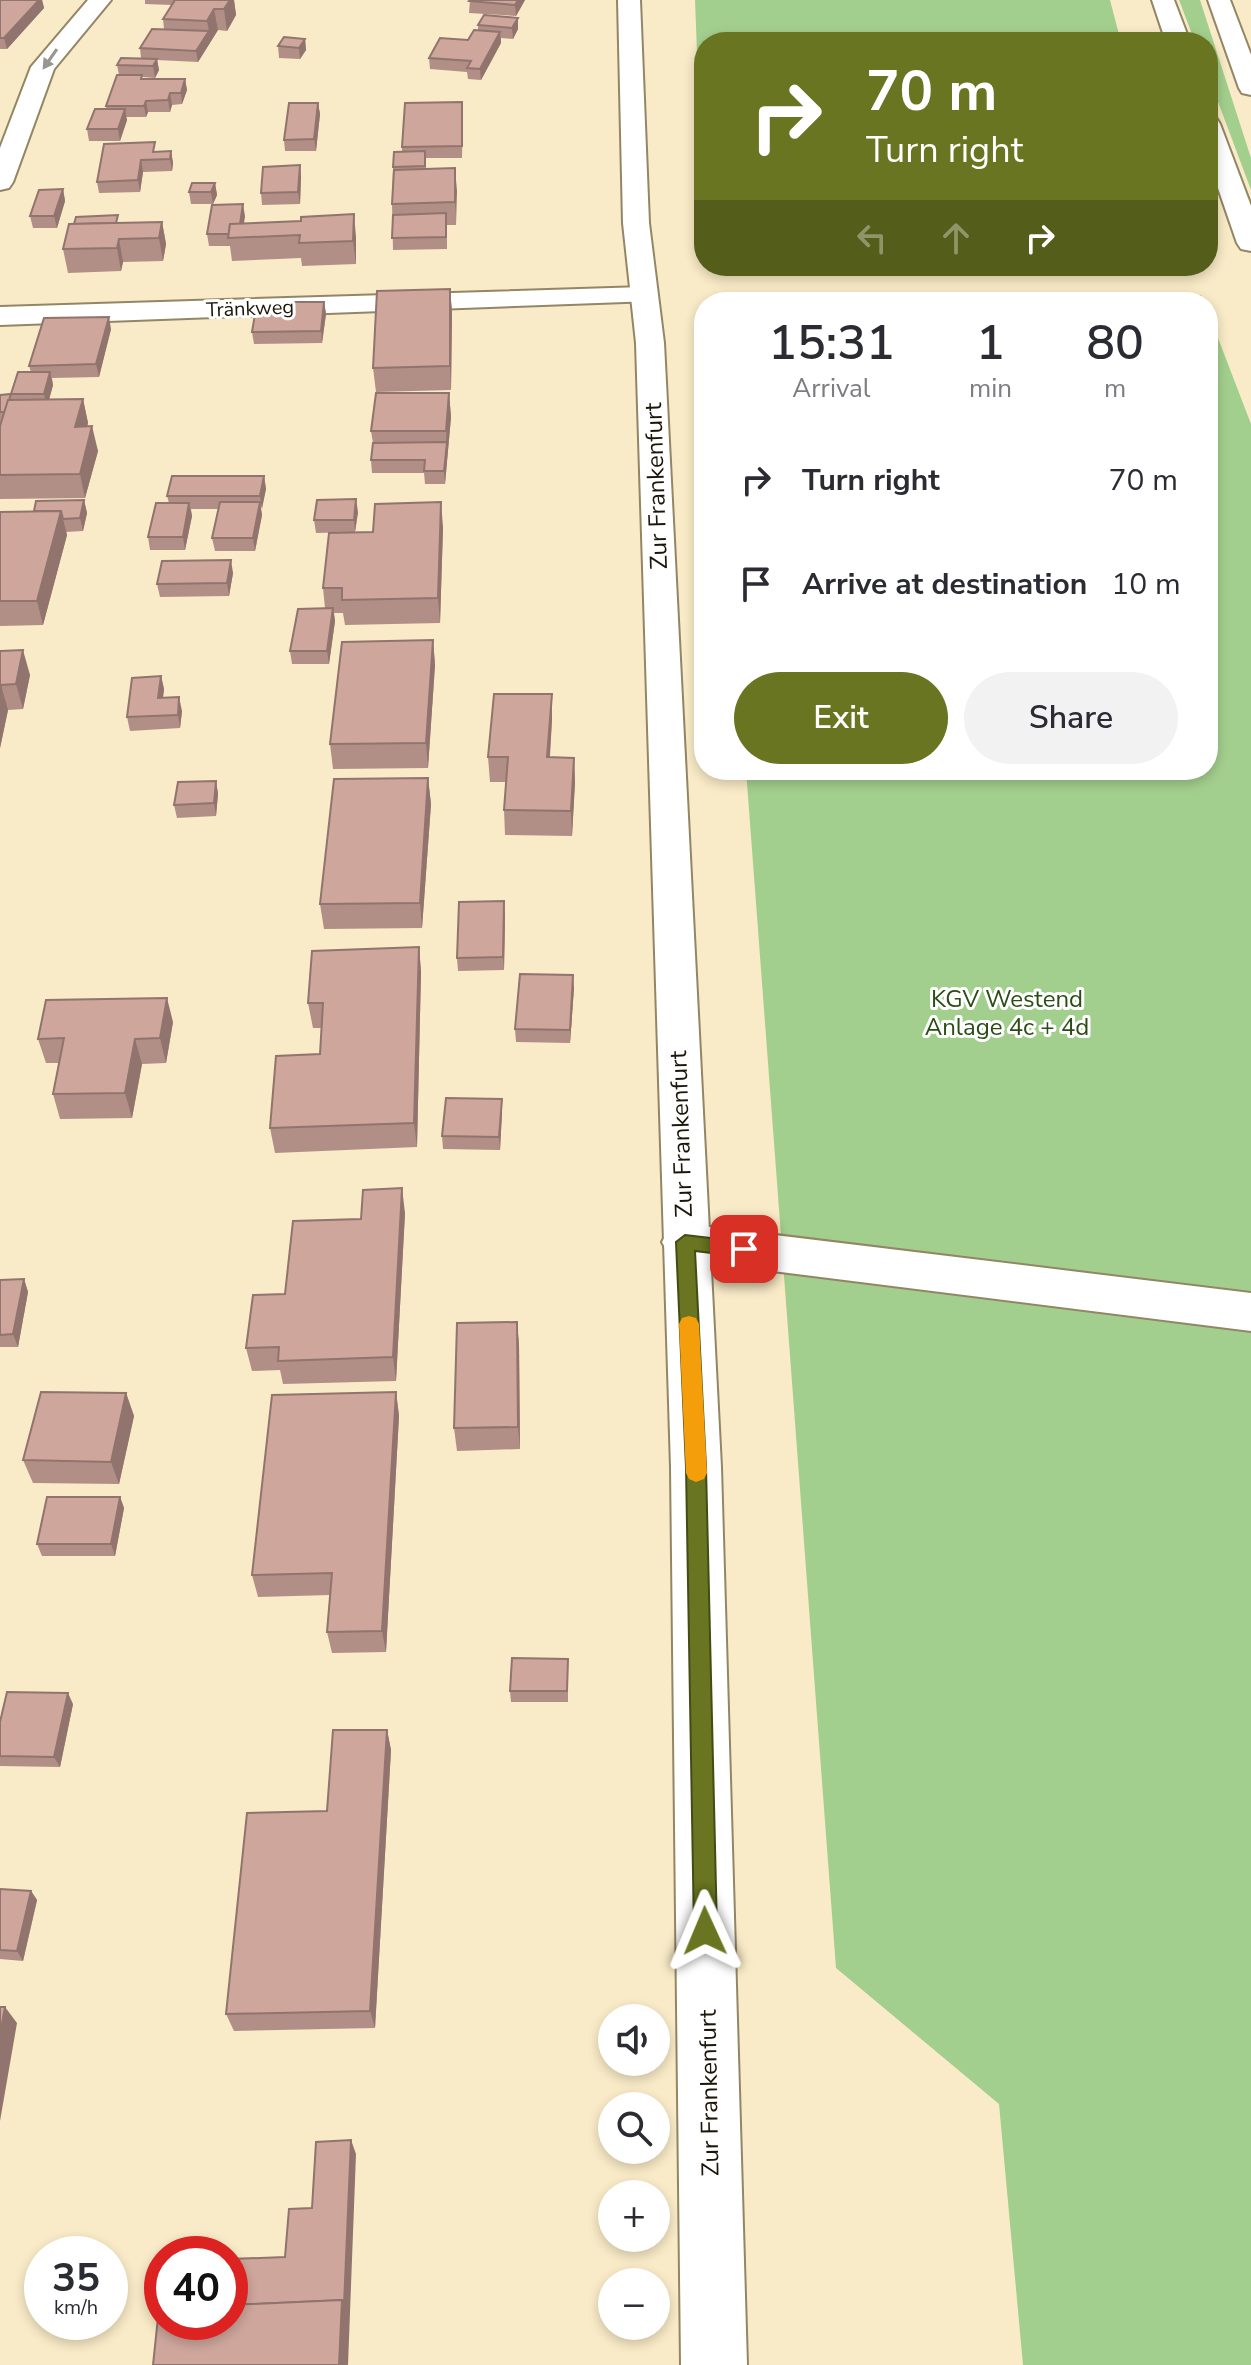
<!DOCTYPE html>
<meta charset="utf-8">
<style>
:root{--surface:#fff;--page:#f2f2f3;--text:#2b2b33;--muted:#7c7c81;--accent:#697520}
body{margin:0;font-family:"Nunito Sans",sans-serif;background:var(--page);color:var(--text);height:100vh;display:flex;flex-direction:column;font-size:30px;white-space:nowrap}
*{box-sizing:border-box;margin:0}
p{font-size:26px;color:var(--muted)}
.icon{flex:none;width:44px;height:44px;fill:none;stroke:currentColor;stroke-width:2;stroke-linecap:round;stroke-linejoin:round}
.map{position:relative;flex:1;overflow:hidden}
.side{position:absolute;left:694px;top:292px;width:524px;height:488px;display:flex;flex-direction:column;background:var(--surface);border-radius:32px;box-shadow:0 4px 12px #0003}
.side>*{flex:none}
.banner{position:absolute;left:694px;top:32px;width:524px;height:244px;border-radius:32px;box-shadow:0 4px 12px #0003;background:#697520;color:#fff;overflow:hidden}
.buttons{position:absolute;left:598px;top:2004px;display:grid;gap:16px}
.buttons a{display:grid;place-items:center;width:72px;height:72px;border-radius:50%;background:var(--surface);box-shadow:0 4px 12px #0003;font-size:40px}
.speed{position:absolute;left:24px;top:2236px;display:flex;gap:16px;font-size:40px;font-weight:700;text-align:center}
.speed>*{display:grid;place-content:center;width:104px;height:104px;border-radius:50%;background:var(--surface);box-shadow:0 4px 12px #0003;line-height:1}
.speed small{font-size:20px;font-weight:400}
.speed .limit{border:12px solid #d22;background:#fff;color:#111}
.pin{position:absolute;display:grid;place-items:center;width:68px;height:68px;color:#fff;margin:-34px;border-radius:16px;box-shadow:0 4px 12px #0006}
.me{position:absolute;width:88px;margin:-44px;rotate:359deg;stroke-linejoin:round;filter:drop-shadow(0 0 6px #0008)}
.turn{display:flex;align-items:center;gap:28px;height:168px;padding:0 40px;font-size:36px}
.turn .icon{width:104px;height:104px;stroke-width:2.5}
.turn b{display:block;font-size:56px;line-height:68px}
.lanes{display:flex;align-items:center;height:76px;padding:0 40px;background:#0003;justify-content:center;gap:40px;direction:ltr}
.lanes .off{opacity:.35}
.eta{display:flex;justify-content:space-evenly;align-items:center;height:136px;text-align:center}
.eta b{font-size:48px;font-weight:600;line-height:56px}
.action{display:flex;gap:16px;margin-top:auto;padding:16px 40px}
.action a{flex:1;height:92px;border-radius:48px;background:var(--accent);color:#fff;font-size:32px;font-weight:600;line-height:92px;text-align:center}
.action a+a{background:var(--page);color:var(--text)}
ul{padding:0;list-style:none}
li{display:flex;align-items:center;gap:24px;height:104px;padding:0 40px}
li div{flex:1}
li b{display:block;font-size:30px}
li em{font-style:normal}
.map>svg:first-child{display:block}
.green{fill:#a3cf8e}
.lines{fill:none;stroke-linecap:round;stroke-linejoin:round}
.street-casing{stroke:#938665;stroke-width:4}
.secondary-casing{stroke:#938665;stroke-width:4}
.street{fill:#fff;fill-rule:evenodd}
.secondary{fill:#fff;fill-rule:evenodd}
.wall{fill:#b18f86}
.shaded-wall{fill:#90746d}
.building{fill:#cea69c;stroke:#90746d;stroke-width:2}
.oneway{fill:#989690}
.route{fill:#697520;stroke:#444c15;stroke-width:2}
.slow{fill:#f59e0b}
.labels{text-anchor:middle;stroke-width:6;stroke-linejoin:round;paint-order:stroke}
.far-street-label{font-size:20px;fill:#1b1609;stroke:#fff}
.street-label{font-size:24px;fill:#1b1609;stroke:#fff}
.park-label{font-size:24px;fill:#2a4c15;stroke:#fff}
</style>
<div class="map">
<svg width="1251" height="2365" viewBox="0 0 1251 2365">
<rect width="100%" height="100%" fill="#f9ebc7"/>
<!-- green -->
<g class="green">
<path d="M695,0H1110L1121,42H704V240Z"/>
<path d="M1179,0H1200L1251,158V190L1208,75V42H1195Z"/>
<path d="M1201,295L1204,302H794Z"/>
<path d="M1208,312L1251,424V2365H1023L999,2104L836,1968L746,770H1208Z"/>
</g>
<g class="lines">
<!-- street casing -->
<g class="street-casing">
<g id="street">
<path d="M88,0H111L54,69L13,182L9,188L0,190V148L31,67Z"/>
<path d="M643,287L653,289L657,295L653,301L0,325V307Z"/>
<path d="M685,1224L1251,1293V1331L685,1260L669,1255L662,1242L669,1229Z"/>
</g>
</g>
<!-- secondary casing -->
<g class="secondary-casing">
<g id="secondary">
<path d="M618,0H640L649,223L664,343L721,1467L747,2365H681L671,1467L636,343L623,223Z"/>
<path d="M1152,0H1174L1190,42H1166Z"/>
<path d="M1208,0H1230L1251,55V95L1242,93L1239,88Z"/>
<path d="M1208,117L1217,119L1220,124L1251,206V251L1241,249L1237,243L1208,159Z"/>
</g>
</g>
<!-- street -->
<use href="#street" class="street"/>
<!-- secondary -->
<use href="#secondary" class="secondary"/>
</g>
<!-- wall -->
<g class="wall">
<path d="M0,0H42L44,8L7,49H0Z"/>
<path d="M145,0H234L236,15L227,31L218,30L198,62L157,60L159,70L155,78L142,77V79H185L187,90L182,104L172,105L170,112H148L146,117H126L127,120L120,141H89L87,129L106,109V106L119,75L117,65L141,58L140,48L164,29L163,19L172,5L145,4Z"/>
<path d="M470,0H525L516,16L469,13Z"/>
<path d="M518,18V29L513,39L501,38V43L481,80L468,79L467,72L430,69L429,58L468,40L478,30V25Z"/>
<path d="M305,39L306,50L300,59L279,58L278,46Z"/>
<path d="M318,103L320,114L316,151H285L284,140Z"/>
<path d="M463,113L462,158H426V169L455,168L456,225H447V249L393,250L392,204L393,167L402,151V147Z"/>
<path d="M171,151L173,163L172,171L143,172L140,192L99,193L97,182L157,152Z"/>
<path d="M300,165L301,177L300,204L262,205L261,193Z"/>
<path d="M215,183L217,195L213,204H191L189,192Z"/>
<path d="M63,189L65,201L57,228H33L30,216Z"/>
<path d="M245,216L243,224L356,237V264L302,266L301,258L232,261L230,246H209L207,234Z"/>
<path d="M162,222L166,244L163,261L123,262L121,271L68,273L63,249L119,223Z"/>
<path d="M450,289L452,312L451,390L376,392L373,368Z"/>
<path d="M324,302L326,314L322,343L254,344L252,332Z"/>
<path d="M111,329L99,377L52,378L53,385L49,400L83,399L88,423L87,427L98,451L85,498L0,499V395L11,394L12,400L11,394L31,372L29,366Z"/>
<path d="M449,393L451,417L445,484H425L424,473H372L371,460L373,443L371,431Z"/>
<path d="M264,476L266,489L261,509L262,515L255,551H215L212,538L219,509H191L192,516L185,550H150L148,537L169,503L167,496Z"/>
<path d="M84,500L87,513L83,531L66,532L67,535L43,625L0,626V512L34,511Z"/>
<path d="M358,512L355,532L316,533L314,520Z"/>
<path d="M443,527L440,623L345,625L343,613H334L335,621L329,664H292L290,651L325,608L323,588L373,532Z"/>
<path d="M233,573L229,596L160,597L157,584Z"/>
<path d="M433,640L435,665L428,768L333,769L330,744Z"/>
<path d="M0,651L30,675L23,709L8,710L0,748Z"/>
<path d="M161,676L164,689L163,698L182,711L180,728L130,731L127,717Z"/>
<path d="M552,719L550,757L574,758L575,782L572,836L505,835L504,810L506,782H490L488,757Z"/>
<path d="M428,778L431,804L422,928L324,929L320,904Z"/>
<path d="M216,781L218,794L216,816L177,818L174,805Z"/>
<path d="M505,914L504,970L458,971L457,958Z"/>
<path d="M419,947L421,972L417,1147L275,1153L270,1128L320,1054L322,1028H313L308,1003Z"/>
<path d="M574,988L570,1043L516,1042L515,1029Z"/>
<path d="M173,1022L166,1063L142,1064L132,1118L60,1119L53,1094L59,1063H46L38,1039Z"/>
<path d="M502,1099V1112L500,1150L443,1149L442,1136Z"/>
<path d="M405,1213L396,1381L283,1384L280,1370L252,1371L246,1348L285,1294L361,1219Z"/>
<path d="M24,1279L28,1292L18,1347H0V1280Z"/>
<path d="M517,1322L519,1345L520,1449L457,1451L454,1428Z"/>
<path d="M396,1392L399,1416L386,1652L332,1653L327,1632L330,1595L258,1597L252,1575Z"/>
<path d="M126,1393L134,1416L119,1484L33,1483L23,1460Z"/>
<path d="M120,1497L124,1508L115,1556H42L37,1544Z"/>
<path d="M568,1659V1702H511L510,1691Z"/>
<path d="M73,1704L60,1767L0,1766V1722Z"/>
<path d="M387,1730L391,1750L375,2028L234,2031L226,2014Z"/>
<path d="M0,1889L31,1891L37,1900L23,1961L0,1959Z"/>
</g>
<!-- shaded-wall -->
<g class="shaded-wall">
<path d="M39,0H42L44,8L7,49L4,38Z"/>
<path d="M230,0H234L236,15L227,31L224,9Z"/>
<path d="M518,0H525L516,16L515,5Z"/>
<path d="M214,9L218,30L198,62L196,51L209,31L207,21Z"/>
<path d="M518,18V29L513,39L512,28Z"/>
<path d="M500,32L501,43L481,80L480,69Z"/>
<path d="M305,39L306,50L300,59L299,48Z"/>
<path d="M157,59L159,70L155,78L153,66Z"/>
<path d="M185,79L187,90L182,104L181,93Z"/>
<path d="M170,93L172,105L170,112L168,100Z"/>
<path d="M146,101L148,112L146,117L144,106Z"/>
<path d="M318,103L320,114L316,151L314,139Z"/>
<path d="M125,109L127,120L120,141L118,129Z"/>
<path d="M171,151L173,163L172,171L170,159Z"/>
<path d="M141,160L143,172L140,192L138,180Z"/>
<path d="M300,165L301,177L300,204L298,192Z"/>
<path d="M455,168L457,191L456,225L455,202Z"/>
<path d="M215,183L217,195L213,204L211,192Z"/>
<path d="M63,189L65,201L57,228L54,216Z"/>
<path d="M243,204L245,216L242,237L239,233Z"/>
<path d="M354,214L356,237V264L353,241Z"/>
<path d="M162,222L166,244L163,261L159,238Z"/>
<path d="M119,239L123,262L121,271L117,248Z"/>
<path d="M450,289L452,312L451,390L450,366Z"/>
<path d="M324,302L326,314L322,343L321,331Z"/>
<path d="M109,317L111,329L99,377L96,364Z"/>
<path d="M50,372L53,385L47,407L44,394Z"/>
<path d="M449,393L451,417L445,484L444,471Z"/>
<path d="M83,399L88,423L81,451L75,427Z"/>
<path d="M92,426L98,451L85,498L80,474Z"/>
<path d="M264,476L266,489L262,509L260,496Z"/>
<path d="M356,499L358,512L355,532L354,520Z"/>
<path d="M84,500L87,513L83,531L80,518Z"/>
<path d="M260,502L262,515L255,551L253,538Z"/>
<path d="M441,502L443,527L440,623L438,598Z"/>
<path d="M189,503L192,516L185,550L183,537Z"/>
<path d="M61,511L67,535L43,625L37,601Z"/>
<path d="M231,560L233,573L229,596L227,583Z"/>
<path d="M333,608L335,621L329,664L327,651Z"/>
<path d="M433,640L435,665L428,768L426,743Z"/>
<path d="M23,650L30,675L23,709L16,684Z"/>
<path d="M161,676L164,689L161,712L158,698Z"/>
<path d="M1,685L8,710L0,748V690Z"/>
<path d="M552,694V719L548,782L547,757Z"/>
<path d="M179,697L182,711L180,728L178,715Z"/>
<path d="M574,758L575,782L572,836L571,811Z"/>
<path d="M428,778L431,804L422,928L420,903Z"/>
<path d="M216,781L218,794L216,816L214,803Z"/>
<path d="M504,901L505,914L504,970L503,957Z"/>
<path d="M419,947L421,972L417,1147L414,1123Z"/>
<path d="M573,975L574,988L570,1043V1030Z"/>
<path d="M167,998L173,1022L166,1063L160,1038Z"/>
<path d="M135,1039L142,1064L132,1118L125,1093Z"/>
<path d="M502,1099V1112L500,1150L499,1137Z"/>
<path d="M402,1188L405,1213L396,1381L393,1357Z"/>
<path d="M24,1279L28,1292L18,1347L13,1334Z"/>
<path d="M517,1322L519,1345L520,1449L518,1427Z"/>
<path d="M396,1392L399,1416L386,1652L382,1631Z"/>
<path d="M126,1393L134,1416L119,1484L111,1462Z"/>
<path d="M120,1497L124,1508L115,1556L111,1544Z"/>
<path d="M68,1693L73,1704L60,1767L54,1757Z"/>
<path d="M387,1730L391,1750L375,2028L370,2011Z"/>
<path d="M31,1891L37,1900L23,1961L17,1951Z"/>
<path d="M5,2007L17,2023L0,2121V2035Z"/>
<path d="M351,2140L356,2154L348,2365H339Z"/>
</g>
<!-- building -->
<g class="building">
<path d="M0,0H39L4,38H0Z"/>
<path d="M175,0H230L224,9H214L207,21L163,19Z"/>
<path d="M470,0H518L515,5L469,1Z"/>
<path d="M484,15L518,18L512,28L478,25Z"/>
<path d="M152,29L209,31L196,51L140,48Z"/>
<path d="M474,30L500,32L480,69L467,68L471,61L429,58L440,38L468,40Z"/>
<path d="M284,37L305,39L299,48L278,46Z"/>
<path d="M121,58L157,59L153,66L117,65Z"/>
<path d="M117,75H142L141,79H185L181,93H170L168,100L146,101L144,106H106Z"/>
<path d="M462,102V146L402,147L405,103Z"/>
<path d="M289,103H318L314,139L284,140Z"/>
<path d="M95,109H125L118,129H87Z"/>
<path d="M155,142L153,152L171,151L170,159L141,160L138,180L97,182L104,144Z"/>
<path d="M425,151V166L393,167L394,152Z"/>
<path d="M300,165L298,192L261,193L263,167Z"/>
<path d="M455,168V202L392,204L394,170Z"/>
<path d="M192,183H215L211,192H189Z"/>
<path d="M63,189L54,216H30L39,190Z"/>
<path d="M243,204L240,224H230L229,234H207L212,205Z"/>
<path d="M446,213V237L392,238L393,215Z"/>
<path d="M354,214L353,241L299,243L300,235L228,238L230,224L301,221V217Z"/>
<path d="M118,215L116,223L74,224L76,217Z"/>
<path d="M162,222L159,238L119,239L117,248L63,249L69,224Z"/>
<path d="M450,289V366L373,368L377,291Z"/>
<path d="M290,302H324L321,331L252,332L256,308L289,307Z"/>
<path d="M109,317L96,364L29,366L44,318Z"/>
<path d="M18,372H50L44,394H11Z"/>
<path d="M376,393H449L446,431H371Z"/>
<path d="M11,394L5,412H0V395Z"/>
<path d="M83,399L75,427L92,426L80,474L0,475V426L8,400Z"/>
<path d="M447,442L444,471H424L425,460H371L373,443Z"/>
<path d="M172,476H264L260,496H167Z"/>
<path d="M356,499L354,520H314L317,500Z"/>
<path d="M84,500L80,518L63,519L61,511H34L36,501Z"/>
<path d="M220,502H260L253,538H212Z"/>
<path d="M441,502L438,598L342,600V588H323L329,533L373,532L375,504Z"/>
<path d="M156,503H189L183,537H148Z"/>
<path d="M61,511L37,601H0V512Z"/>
<path d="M231,560L227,583L157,584L162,561Z"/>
<path d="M333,608L327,651H290L298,609Z"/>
<path d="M433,640L426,743L330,744L342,642Z"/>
<path d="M23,650L16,684L1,685L0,690V651Z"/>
<path d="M161,676L158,698L179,697L178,715L127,717L132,678Z"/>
<path d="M494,694H552L547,757L574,758L571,811L504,810L508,757H488Z"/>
<path d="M428,778L420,903L320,904L334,779Z"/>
<path d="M216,781L214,803L174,805L178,782Z"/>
<path d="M504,901L503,957L457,958L459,902Z"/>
<path d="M419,947L414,1123L270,1128L276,1056L320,1054L323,1003H308L312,951Z"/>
<path d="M520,974L573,975L570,1030L515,1029Z"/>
<path d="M167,998L160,1038L135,1039L125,1093L53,1094L64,1038L38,1039L46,1000Z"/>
<path d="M446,1098L502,1099L499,1137L442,1136Z"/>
<path d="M402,1188L393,1357L278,1361L279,1347L246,1348L253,1295L285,1294L293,1221L361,1219L363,1190Z"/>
<path d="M24,1279L13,1334L0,1335V1280Z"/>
<path d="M517,1322L518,1427L454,1428L457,1323Z"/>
<path d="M41,1392L126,1393L111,1462L23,1460Z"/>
<path d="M396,1392L382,1631L327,1632L332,1573L252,1575L272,1395Z"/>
<path d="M47,1497H120L111,1544H37Z"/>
<path d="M512,1658L568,1659L567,1691H510Z"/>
<path d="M7,1692L68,1693L54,1757L0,1756V1722Z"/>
<path d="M333,1730H387L370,2011L226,2014L247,1813L327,1811Z"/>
<path d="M0,1889L31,1891L17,1951L0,1950Z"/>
<path d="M0,2007H5L0,2035Z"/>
<path d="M351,2140L344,2305L342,2300L230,2305V2259L285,2257L289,2209L312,2208L316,2142Z"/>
<path d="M342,2300L339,2365H153L159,2308H162V2322H230V2305Z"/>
</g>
<!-- one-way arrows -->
<defs><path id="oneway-solid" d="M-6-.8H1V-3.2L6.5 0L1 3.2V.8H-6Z" transform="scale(2)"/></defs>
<use class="oneway" href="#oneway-solid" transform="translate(50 59) rotate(125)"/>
<!-- route -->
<path class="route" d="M685,1235L744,1242L754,1249L744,1257L695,1251L706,1467L717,1931L714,1940L705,1943L697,1940L694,1931L686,1467L676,1242Z"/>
<!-- slow -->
<path class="slow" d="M689,1316L696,1318L699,1324L707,1473L704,1479L696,1482L689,1479L686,1473L679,1324L682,1318Z"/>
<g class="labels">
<!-- far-street labels -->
<g class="far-street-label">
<text transform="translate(250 308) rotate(-2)" y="7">Tränkweg</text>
</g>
<!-- street labels -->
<g class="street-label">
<text transform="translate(656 486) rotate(-92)" y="8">Zur Frankenfurt</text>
<text transform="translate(681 1134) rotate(-92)" y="8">Zur Frankenfurt</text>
<text transform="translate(709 2093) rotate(-91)" y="8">Zur Frankenfurt</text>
</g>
<!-- park labels -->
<g class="park-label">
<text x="1007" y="1007">KGV Westend<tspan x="1007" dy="28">Anlage 4c + 4d</tspan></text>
</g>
</g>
</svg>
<div class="buttons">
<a><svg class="icon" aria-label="sound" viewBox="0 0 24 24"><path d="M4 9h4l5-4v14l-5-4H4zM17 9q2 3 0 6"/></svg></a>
<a><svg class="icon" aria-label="search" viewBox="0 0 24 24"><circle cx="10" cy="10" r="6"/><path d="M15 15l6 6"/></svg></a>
<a>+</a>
<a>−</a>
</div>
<div class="speed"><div>35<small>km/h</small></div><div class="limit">40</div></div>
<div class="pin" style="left:744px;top:1249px;background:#d93025"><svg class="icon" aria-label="arrive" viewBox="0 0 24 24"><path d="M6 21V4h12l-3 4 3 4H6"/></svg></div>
<svg class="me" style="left:705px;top:1931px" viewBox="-20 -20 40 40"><path d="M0-17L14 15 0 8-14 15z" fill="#697520" stroke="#fff" stroke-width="4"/></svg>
<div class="banner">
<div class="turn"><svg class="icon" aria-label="right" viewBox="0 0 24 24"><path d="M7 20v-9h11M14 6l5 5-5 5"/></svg><div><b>70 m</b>Turn right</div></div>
<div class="lanes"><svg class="icon off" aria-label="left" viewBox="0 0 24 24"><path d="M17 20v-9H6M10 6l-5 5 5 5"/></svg><svg class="icon off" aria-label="ahead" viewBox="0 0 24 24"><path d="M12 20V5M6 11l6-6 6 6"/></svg><svg class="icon" aria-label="right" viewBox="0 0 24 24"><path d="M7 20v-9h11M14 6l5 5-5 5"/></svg></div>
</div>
<section class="side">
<div class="eta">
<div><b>15:31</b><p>Arrival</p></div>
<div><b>1</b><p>min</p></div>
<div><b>80</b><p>m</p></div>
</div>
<ul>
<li><svg class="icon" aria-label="right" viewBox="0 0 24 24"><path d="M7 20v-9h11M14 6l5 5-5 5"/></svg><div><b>Turn right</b></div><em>70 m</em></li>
<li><svg class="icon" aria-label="arrive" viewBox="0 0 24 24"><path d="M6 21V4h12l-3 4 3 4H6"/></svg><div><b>Arrive at destination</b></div><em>10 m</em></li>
</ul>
<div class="action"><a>Exit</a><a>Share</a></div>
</section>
</div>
